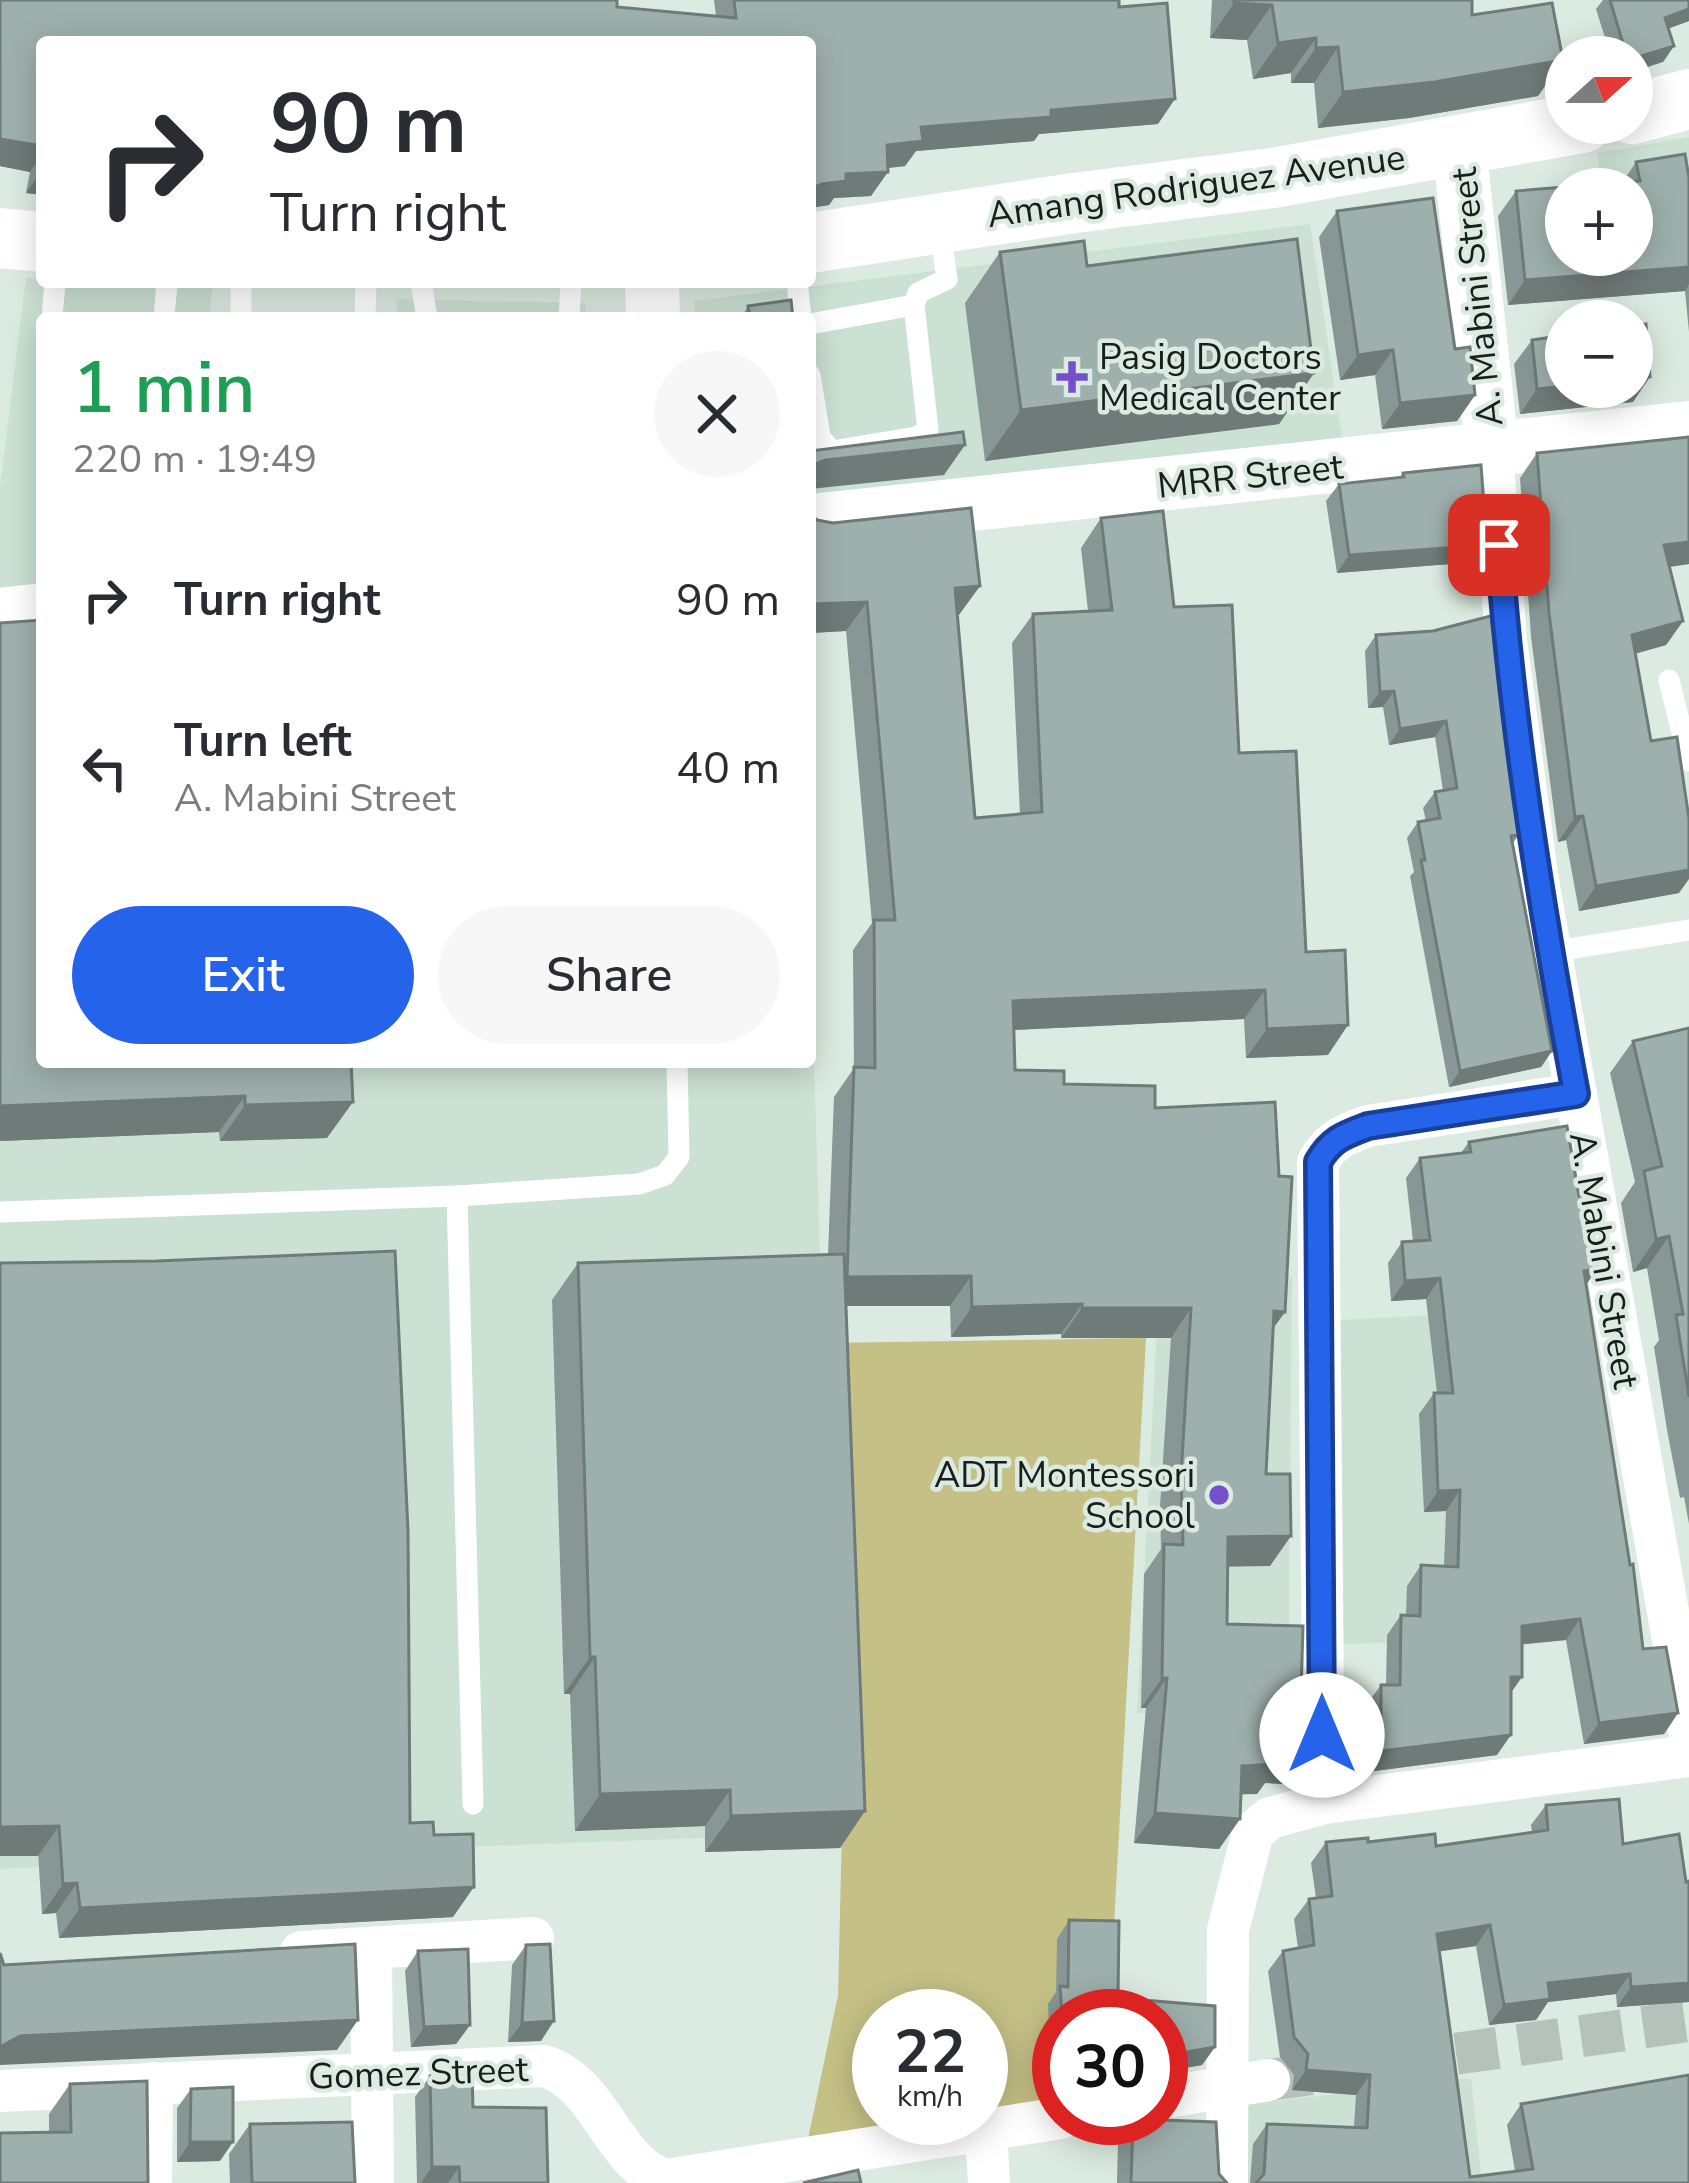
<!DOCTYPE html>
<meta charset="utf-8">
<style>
:root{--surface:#fff;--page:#f7f7f7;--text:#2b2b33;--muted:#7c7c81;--accent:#2563eb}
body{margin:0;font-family:"Nunito Sans",sans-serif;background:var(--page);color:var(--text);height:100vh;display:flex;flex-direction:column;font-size:45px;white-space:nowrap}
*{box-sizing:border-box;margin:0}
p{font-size:39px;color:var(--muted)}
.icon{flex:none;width:66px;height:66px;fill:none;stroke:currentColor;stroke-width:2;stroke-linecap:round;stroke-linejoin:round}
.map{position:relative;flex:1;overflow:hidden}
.side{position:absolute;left:36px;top:312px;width:780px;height:756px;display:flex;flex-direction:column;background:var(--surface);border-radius:12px;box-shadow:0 6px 30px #0003}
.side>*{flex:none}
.hud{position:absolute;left:36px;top:36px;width:780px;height:252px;border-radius:12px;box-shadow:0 6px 30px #0003;background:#fff;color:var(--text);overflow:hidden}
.needle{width:78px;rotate:69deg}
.buttons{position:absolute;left:1545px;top:36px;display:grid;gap:24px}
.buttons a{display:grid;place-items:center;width:108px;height:108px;border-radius:50%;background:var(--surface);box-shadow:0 6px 30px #0003;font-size:60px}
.speed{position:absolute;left:852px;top:1989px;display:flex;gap:24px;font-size:60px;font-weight:700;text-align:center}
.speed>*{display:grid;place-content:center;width:156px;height:156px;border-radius:50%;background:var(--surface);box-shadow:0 6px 30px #0003;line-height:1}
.speed small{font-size:30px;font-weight:400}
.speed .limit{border:18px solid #d22;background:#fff;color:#111}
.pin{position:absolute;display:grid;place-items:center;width:102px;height:102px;color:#fff;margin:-51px;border-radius:24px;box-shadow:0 6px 18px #0006}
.me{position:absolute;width:132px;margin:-66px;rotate:0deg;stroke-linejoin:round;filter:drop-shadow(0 0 9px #0008)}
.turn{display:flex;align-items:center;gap:42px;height:252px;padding:0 36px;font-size:54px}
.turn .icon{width:156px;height:156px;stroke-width:2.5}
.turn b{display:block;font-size:84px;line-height:102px}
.round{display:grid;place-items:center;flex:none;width:126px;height:126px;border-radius:63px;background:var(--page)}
.headline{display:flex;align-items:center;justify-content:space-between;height:204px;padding:0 36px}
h1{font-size:72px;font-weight:600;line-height:90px;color:#1e9e55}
.primary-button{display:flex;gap:24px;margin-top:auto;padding:24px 36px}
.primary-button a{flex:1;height:138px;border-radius:72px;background:var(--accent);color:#fff;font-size:48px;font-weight:600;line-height:138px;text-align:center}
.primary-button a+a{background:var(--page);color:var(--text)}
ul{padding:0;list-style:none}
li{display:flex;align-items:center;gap:36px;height:168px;padding:0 36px}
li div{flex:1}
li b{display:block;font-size:45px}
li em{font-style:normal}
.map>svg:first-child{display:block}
.built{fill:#cbe1d3}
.green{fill:#c5c086;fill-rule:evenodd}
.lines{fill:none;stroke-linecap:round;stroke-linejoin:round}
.minor-tunnel{stroke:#b5c2b9;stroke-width:42;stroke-dasharray:42 21;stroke-linecap:butt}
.service{stroke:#fff;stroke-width:21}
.minor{stroke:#fff;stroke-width:42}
.tertiary{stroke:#fff;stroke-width:54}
.secondary{stroke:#fff;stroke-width:60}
.wall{fill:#889795}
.shaded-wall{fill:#6f7b79}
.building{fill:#9eb0ad;stroke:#6f7b79;stroke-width:3;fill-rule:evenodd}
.route-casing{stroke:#184099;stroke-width:30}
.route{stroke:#2563eb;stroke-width:21}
.poi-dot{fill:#7451ca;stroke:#dcebe1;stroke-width:4.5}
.labels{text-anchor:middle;stroke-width:9;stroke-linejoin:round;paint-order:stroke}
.street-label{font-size:36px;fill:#191e1b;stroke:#dcebe1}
.poi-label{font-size:36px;fill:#191e1b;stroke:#dcebe1;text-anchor:start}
</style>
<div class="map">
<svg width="1689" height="2183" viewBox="0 0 1689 2183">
<rect width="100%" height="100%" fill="#dcebe1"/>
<!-- built -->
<g class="built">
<path d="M1689,137V281L1632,255V189H1603L1597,153Z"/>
<path d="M1310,224L1342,437L810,511V318H696L694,301Z"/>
<path d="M26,278L212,288L209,318H42V587L0,591V487Z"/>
<path d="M396,299L585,303L586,318H398Z"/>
<path d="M0,644L42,1062H810V931L838,1833L274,1854L0,1869Z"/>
<path d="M1160,1269L1292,1277L1288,1717L1137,1713Z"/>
<path d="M1489,1312L1523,1639L1342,1644L1339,1320Z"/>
<path d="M1471,2078L1482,2183H1239V2105Z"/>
</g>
<!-- green -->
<path class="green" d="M1146,1338L1109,2016H1059V2112L804,2158L838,1995L842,1828L826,1343ZM879,2016H981V2118H879Z"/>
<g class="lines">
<!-- minor-tunnel -->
<path class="minor-tunnel" d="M1269,2080L1689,2021"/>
<!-- service -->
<g class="service">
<path d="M421,282L427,318"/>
<path d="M797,282L801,318"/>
<path d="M914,305L918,293L947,279L940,229"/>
<path d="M52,318L55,282"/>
<path d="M164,318L167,282"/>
<path d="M241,318V282"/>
<path d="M365,318L366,282"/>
<path d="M569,318L571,282"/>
<path d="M810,324L914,305L928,430L916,437L832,451L820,437L810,375"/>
<path d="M1669,680L1689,761"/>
<path d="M1549,952L1689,930"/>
<path d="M457,1196L473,1804"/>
<path d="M0,1212L457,1196L639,1184L665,1175L679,1157L677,1062"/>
</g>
<!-- minor -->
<g class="minor">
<path d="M1492,450L1506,640L1537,875L1689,1730"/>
<path d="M0,609L42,604"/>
<path d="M1324,1803L1689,1756"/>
<path d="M371,1948L373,2183"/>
<path d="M301,1952L533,1938"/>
<path d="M0,2091L544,2066C602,2084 612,2164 666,2180L1061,2118"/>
<path d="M1161,2098L1269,2080"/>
<path d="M986,2130L989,2183"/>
<path d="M151,2183L152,2083"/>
<path d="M1227,2183L1228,1930L1253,1832L1270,1818L1324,1803L1318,1162C1331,1139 1344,1135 1368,1126L1576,1094"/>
</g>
<!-- tertiary -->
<g class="tertiary">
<path d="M1459,145L1492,450"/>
<path d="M652,282L653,318"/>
<path d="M810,521L1689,428"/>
</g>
<!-- secondary -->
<g class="secondary">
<path d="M1632,114L1689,99"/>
<path d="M0,238L42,242"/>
<path d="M810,243L1074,203L1273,178L1582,123"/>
</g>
</g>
<!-- wall -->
<g class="wall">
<path d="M0,0L617,7L716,16L714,0H1119V7L1158,124L1039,134L1034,141L916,151L905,166L888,168L871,196L834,198L829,205L810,208V42H42V195L26,193L30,172L0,166Z"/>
<path d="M1212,0H1472V15L1563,60L1538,96L1409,118L1318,128L1314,83H1291V73L1253,79L1247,40L1210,38Z"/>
<path d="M1603,0H1689V21L1668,28L1674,46L1663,62L1632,57H1611L1596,9Z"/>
<path d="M1636,162L1689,178V332L1685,291L1508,305L1498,216L1516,191L1622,183Z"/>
<path d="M1337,211L1455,349L1475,395L1457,421L1382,429L1375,375L1340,380L1319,237Z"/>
<path d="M1000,252L1087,266L1314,373L1279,424L985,461L965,303Z"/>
<path d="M748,306L793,318H741Z"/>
<path d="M1532,340L1633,402L1520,414L1514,364Z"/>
<path d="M1689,437V564L1669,567L1683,621L1666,645L1635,654L1679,893L1579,911L1566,840L1558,842L1531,637L1520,478L1537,453Z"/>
<path d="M1403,473L1487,545L1475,562L1337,573L1326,501L1339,484L1400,477Z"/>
<path d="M810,514L817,520L980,586L957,616L975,818L1020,814L1012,643L1033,614L1088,611L1081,548L1101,518L1174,607L1239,753L1306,952L1328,1055L1246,1058L1244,1019L1014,1030L1015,1070L1155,1108L1285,1312L1273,1328L1266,1474L1270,1566H1228L1227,1624L1284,1784L1265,1783L1257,1794H1241L1240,1819L1219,1849L1134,1843L1146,1708H1141L1144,1574L1161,1549L1160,1506L1171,1338H1061V1334L951,1337L950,1306H846L865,1811L840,1848L705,1852V1826L575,1831L570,1694H564L552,1300L578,1263L828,1255L834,1097L854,1068L853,950L872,923L846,631L810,633Z"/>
<path d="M0,623L351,1062L327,1138L220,1141L219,1132L0,1141Z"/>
<path d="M1433,631L1519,835L1512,844L1552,1051L1541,1067L1449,1087L1410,876L1414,872L1407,838L1418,822L1426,821L1423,808L1435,792L1443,791L1435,737L1389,745L1383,707L1368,708L1365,651L1376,635Z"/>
<path d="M1689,1028V1524L1684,1497L1680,1498L1667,1430L1654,1347L1659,1340L1647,1268L1633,1272L1621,1203L1635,1182L1610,1073L1633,1041Z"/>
<path d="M1469,1142L1579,1196L1597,1269L1586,1285L1643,1649L1678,1713L1664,1734L1584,1744L1566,1640L1522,1644L1497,1755L1367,1772L1366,1705L1381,1685H1386L1387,1635L1401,1615H1406L1407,1586L1421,1565L1444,1566L1446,1511L1424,1512L1419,1414L1434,1393H1437L1426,1299L1391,1301L1388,1263L1402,1242L1413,1241L1406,1178L1420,1158L1461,1153Z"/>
<path d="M0,1263L410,1823L434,1835L453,1917L59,1938L56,1913L42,1914Z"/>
<path d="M1546,1805L1623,1844L1689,2002L1617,2007L1616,1994L1548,2002L1536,2020L1489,2025L1476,1946L1439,1951L1470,2177L1515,2171L1507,2125L1521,2104L1689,2183H1250L1253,2144L1267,2124L1354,2127L1356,2095L1292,2090L1294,2075L1280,2057L1268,1971L1283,1951L1298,1948L1294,1919L1309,1899L1316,1898L1311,1863L1326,1842L1436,1846L1532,1832L1531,1825Z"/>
<path d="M1069,1920L1119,1921L1118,1998L1215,2006V2047L1202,2065L1161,2072V2016H1059V2095L1052,2094L1048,2004L1056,1992L1057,1939Z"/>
<path d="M526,1945L541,2041L508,2042L512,1965Z"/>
<path d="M418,1951L470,2025L456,2044L411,2047L405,1971Z"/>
<path d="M430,2076L473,2107L548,2183H417L415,2097Z"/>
<path d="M70,2084L148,2183L49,2132V2114Z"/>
<path d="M191,2089L220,2161L177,2162V2108Z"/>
<path d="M1133,2119L1219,2174L1227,2183H1117L1118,2140Z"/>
<path d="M250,2124L355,2183H230L229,2154Z"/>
</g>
<!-- shaded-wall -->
<g class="shaded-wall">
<path d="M1234,3L1272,5L1247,40L1210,38Z"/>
<path d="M1689,9V21L1654,34L1665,18Z"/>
<path d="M1316,38L1291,73L1253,79L1278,43Z"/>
<path d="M1674,46L1663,62L1632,72V59Z"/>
<path d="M1338,47L1314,83H1291L1316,48Z"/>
<path d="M1563,60L1538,96L1409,118L1318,128L1343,92Z"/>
<path d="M1175,99L1158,124L1039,134L1034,141L916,151L905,166L870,170L887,145L921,127L1051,110Z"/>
<path d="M0,139L42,146V155L30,172L0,166Z"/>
<path d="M42,170V195L26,193Z"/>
<path d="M888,172L871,196L834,198L829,205L810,208V189L846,174Z"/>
<path d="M1689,267V284L1685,291L1508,305L1525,280Z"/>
<path d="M1393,350L1375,375L1340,380L1358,355Z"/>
<path d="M1314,373L1279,424L985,461L1021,410Z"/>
<path d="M1650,377L1633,402L1520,414L1537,389L1566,387H1632V379Z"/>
<path d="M1475,395L1457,421L1382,429L1400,403Z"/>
<path d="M965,445L944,475L810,489V469L813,465L826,460Z"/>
<path d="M1689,542V564L1647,570L1664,545Z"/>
<path d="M1487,545L1475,562L1337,573L1349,555Z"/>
<path d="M980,586L959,615L934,618L955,588Z"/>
<path d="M867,602L846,631L810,633V604Z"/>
<path d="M1683,621L1666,645L1615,659L1632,635Z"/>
<path d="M1394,691L1383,707L1368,708L1380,692Z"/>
<path d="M1446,721L1435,737L1389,745L1400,729Z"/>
<path d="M1583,816L1566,840L1558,842L1575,817Z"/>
<path d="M1689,870V879L1679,893L1579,911L1596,886Z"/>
<path d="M1265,990L1244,1019L992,1031L1013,1001Z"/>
<path d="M1348,1025L1328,1055L1246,1058L1267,1029Z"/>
<path d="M1552,1051L1541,1067L1449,1087L1460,1071Z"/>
<path d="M245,1096L219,1132L0,1141V1106Z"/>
<path d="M353,1102L327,1138L220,1141L245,1105Z"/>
<path d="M1669,1236L1647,1268L1633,1272L1656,1239Z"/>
<path d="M1597,1269L1583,1289L1584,1271Z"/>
<path d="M971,1276L950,1306H826L847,1277Z"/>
<path d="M1440,1278L1426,1299L1391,1301L1405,1281Z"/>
<path d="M1082,1304L1061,1334L951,1337L972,1307Z"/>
<path d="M1082,1308H1191L1171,1338H1061Z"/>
<path d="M1274,1311L1285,1312L1264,1341Z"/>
<path d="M1460,1490L1446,1511L1424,1512L1438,1491Z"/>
<path d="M1291,1536L1270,1566L1208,1567L1228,1537Z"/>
<path d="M1580,1619L1566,1640L1507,1646L1522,1626Z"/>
<path d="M590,1657H595L570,1694H564Z"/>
<path d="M1511,1677H1522L1508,1697Z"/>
<path d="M1162,1678H1167L1146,1708H1141Z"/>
<path d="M1678,1713L1664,1734L1584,1744L1599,1723Z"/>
<path d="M1511,1735L1497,1755L1367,1772L1381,1751Z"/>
<path d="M1284,1753L1305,1755L1284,1784L1265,1783L1257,1794L1221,1795L1242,1766Z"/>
<path d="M730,1790L705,1826L575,1831L600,1794Z"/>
<path d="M865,1811L840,1848L705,1852L731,1816Z"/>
<path d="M1155,1813L1240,1819L1219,1849L1134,1843Z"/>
<path d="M59,1826L38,1856H0V1827Z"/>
<path d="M77,1883L56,1913L42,1914L63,1884Z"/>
<path d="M474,1887L453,1917L59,1938L80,1908Z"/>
<path d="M1490,1925L1476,1946L1422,1954L1437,1934Z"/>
<path d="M1630,1974L1616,1994L1548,2002L1536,2020L1489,2025L1504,2005L1548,1983Z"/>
<path d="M1689,1983V2002L1617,2007L1631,1987Z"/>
<path d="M358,2020L337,2050L0,2065V2047L20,2036Z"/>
<path d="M554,2021L541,2041L508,2042L522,2023Z"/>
<path d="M470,2025L456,2044L411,2047L424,2027Z"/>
<path d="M1215,2047L1202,2065L1161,2072V2059L1170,2055Z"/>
<path d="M1306,2070L1370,2075L1356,2095L1292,2090Z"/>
<path d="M190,2142H233L220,2161L177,2162Z"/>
<path d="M432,2167H459L448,2183H421Z"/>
</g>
<!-- building -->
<g class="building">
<path d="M0,0H617V7L736,18L734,0H1119V7L1167,3L1175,99L1051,110V117L921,127L923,141L887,145L888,172L846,174V181L822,184L810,189V42H42V146L0,139Z"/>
<path d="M1234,0H1472V15L1552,3L1563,60L1434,82L1343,92L1338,47L1316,48V38L1278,43L1272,5L1234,3Z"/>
<path d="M1610,0H1689V9L1665,18L1674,46L1632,59V57H1627Z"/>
<path d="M1685,154L1689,178V267L1525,280L1516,191L1640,181L1636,162ZM1566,189H1632V255H1566Z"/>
<path d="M1433,198L1455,349L1470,347L1475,395L1400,403L1393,350L1358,355L1337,211Z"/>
<path d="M1297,239L1314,373L1021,410L1000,252L1084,241L1087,266Z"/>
<path d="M791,300L793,318H750L748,306Z"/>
<path d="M1646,324L1650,377L1632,379V326Z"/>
<path d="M1566,335V386L1537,389L1532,340Z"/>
<path d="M963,432L965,445L826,460L813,465L810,469V451Z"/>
<path d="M1689,437V542L1664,545L1683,621L1632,635L1651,741L1677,737L1689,819V870L1596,886L1583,816L1575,817L1549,613L1537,453Z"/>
<path d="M1481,465L1487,545L1349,555L1339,484L1404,477L1403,473Z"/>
<path d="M971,508L980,586L955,588L975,818L1042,812L1033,614L1112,610L1101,518L1163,511L1174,607L1232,605L1239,753L1296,751L1306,952L1345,950L1348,1025L1267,1029L1265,990L1013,1001L1015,1070L1064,1071V1084L1155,1086V1108L1275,1102L1279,1176L1292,1177L1285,1312L1274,1311L1266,1474H1290L1291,1536L1228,1537L1227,1624L1303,1626L1301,1695H1308L1305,1755L1284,1753L1278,1764L1242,1766L1240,1819L1155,1813L1167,1678H1162L1164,1544L1183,1545L1181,1476L1191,1308H1082V1304L972,1307L971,1276L847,1277L854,1067L875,1068L874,920H895L867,602L810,604V514L817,520L833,523Z"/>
<path d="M1491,616L1519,835L1511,836L1552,1051L1460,1071L1421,860H1425L1418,822L1440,818L1435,792L1457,788L1446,721L1400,729L1394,691L1380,692L1376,635L1433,631Z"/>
<path d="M42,620V1062H351L353,1102L245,1105V1096L0,1106V623Z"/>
<path d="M1689,1028V1397L1676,1315L1683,1314L1669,1236L1656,1239L1644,1171L1662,1166L1633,1041Z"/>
<path d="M1567,1126L1579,1196L1586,1195L1598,1264L1597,1269L1584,1271L1630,1565L1633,1564L1643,1649L1666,1647L1678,1713L1599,1723L1580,1619L1522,1626V1677H1511V1735L1381,1751V1685H1400L1401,1615L1420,1616L1421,1565L1458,1567L1460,1490L1438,1491L1434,1393H1453L1440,1278L1405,1281L1402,1242L1430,1240L1420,1158L1471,1152L1469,1142Z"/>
<path d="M395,1251L408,1531L410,1823L433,1822L434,1835L473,1834L474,1887L80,1908L77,1883L63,1884L59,1826L0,1827V1263L157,1261Z"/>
<path d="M844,1254L865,1811L731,1816L730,1790L600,1794L595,1657H590L578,1263Z"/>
<path d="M1619,1799L1623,1844L1679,1834L1686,1882L1689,1881V1983L1631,1987L1630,1974L1548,1983L1550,1999L1504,2005L1490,1925L1437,1934L1470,2177L1533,2169L1521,2104L1689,2075V2183H1256L1264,2174L1267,2124L1367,2128L1370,2075L1306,2070L1308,2054L1294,2037L1283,1951L1314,1945L1309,1899L1332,1896L1326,1842L1368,1838V1842L1435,1834L1436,1846L1548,1830L1546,1805Z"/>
<path d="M1069,1920L1119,1921L1118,1998L1215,2006V2047L1170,2055L1161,2059V2016H1062L1060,1986L1068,1987Z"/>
<path d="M355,1944L358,2020L20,2036L0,2047V1953L4,1965Z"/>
<path d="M550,1944L554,2021L522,2023L526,1945Z"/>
<path d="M468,1949L470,2025L424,2027L418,1951Z"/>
<path d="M472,2074L473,2107L546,2108L548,2183H460L459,2167H432L430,2076Z"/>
<path d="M147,2081L148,2183H0V2133L71,2132L70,2084Z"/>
<path d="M233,2087V2142H190L191,2089Z"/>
<path d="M1133,2119L1216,2122L1219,2174L1227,2183H1131Z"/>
<path d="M352,2122L355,2183H252L250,2124Z"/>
<path d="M858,2170L861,2183H803Z"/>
</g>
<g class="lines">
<!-- route casing -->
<g class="route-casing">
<path id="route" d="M1322,1735L1318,1162C1331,1139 1344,1135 1368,1126L1576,1094C1542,912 1512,729 1499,545"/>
</g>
<!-- route -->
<use href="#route" class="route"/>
</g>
<!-- markers -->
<g class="poi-dot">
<path d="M1066 359h12v12h12v12h-12v12h-12v-12h-12v-12h12z"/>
<circle cx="1219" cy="1495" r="12"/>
</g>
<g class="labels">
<!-- street labels -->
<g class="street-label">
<text transform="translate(1196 185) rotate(-8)" y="13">Amang Rodriguez Avenue</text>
<text transform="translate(1476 297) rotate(-96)" y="13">A. Mabini Street</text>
<text transform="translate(1250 475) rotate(-6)" y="13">MRR Street</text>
<text transform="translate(1605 1260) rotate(80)" y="13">A. Mabini Street</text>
<text transform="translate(418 2072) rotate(-2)" y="13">Gomez Street</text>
</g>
<!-- poi labels -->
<g class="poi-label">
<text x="1099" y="369">Pasig Doctors<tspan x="1099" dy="41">Medical Center</tspan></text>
<text x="1195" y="1487" text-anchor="end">ADT Montessori<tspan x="1195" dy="41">School</tspan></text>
</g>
</g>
</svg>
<div class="buttons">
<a><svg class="needle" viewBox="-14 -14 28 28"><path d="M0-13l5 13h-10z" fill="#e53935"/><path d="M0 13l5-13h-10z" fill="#7c7c81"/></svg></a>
<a>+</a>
<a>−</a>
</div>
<div class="speed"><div>22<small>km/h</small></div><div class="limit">30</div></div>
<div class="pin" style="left:1499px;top:545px;background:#d93025"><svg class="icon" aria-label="arrive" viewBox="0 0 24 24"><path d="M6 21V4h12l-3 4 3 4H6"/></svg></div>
<svg class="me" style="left:1322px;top:1735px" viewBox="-20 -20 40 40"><circle r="19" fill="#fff"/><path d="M0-13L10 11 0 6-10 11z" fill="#2563eb"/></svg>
<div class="hud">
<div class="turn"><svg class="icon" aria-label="right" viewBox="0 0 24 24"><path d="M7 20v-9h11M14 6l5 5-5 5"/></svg><div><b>90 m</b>Turn right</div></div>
</div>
<section class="side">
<div class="headline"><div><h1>1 min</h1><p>220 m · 19:49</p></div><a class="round"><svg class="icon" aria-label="close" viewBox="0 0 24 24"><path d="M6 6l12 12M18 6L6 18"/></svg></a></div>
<ul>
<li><svg class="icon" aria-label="right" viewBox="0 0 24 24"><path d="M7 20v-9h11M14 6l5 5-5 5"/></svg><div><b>Turn right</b></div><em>90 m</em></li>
<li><svg class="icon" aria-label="left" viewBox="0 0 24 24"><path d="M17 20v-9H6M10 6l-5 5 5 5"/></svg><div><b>Turn left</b><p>A. Mabini Street</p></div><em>40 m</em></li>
</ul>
<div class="primary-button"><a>Exit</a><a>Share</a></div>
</section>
</div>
